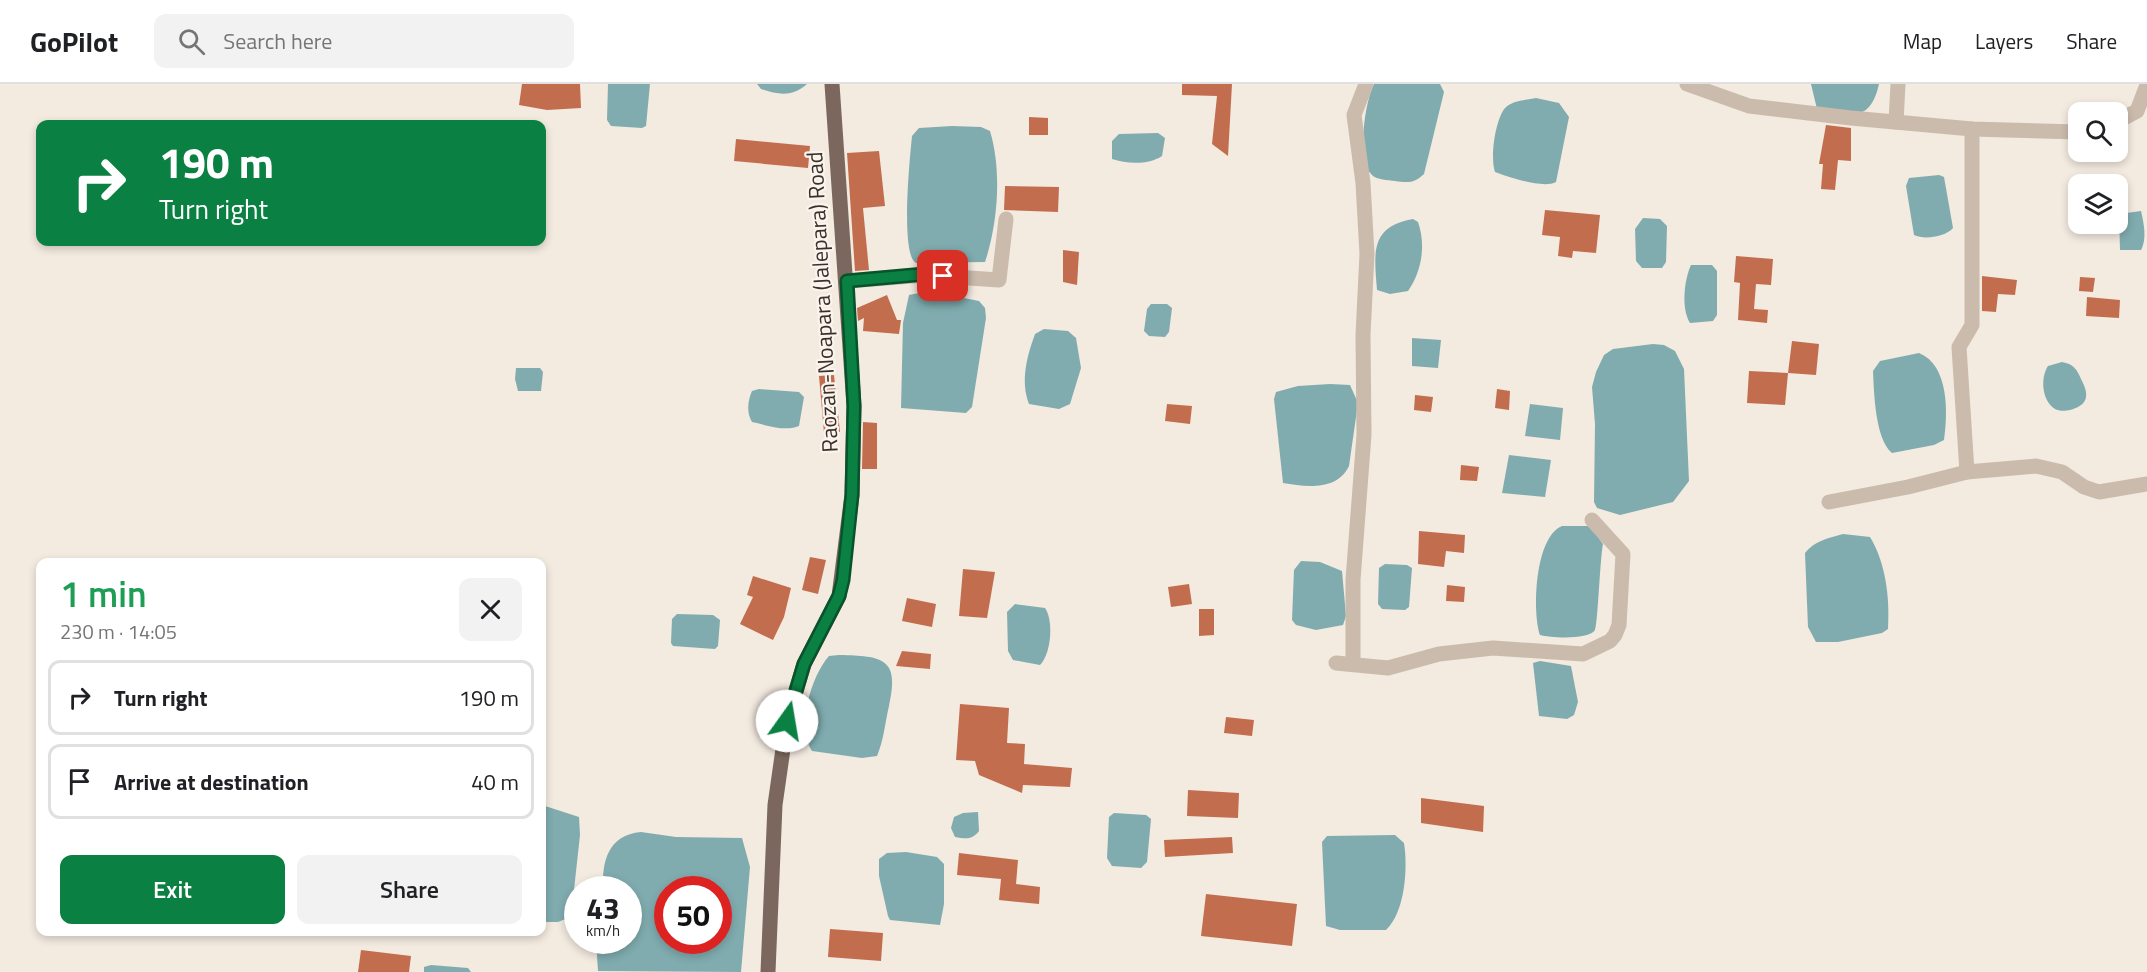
<!DOCTYPE html>
<meta charset="utf-8">
<style>
:root{--surface:#fff;--page:#f2f2f2;--text:#202124;--muted:#757577;--line:#e0e0e0;--accent:#0b8043}
body{margin:0;font-family:"Titillium Web",sans-serif;background:var(--page);color:var(--text);height:100vh;display:flex;flex-direction:column;font-size:22px;white-space:nowrap}
*{box-sizing:border-box;margin:0}
p{font-size:20px;color:var(--muted)}
.icon{flex:none;width:33px;height:33px;fill:none;stroke:currentColor;stroke-width:2;stroke-linecap:round;stroke-linejoin:round}
.map{position:relative;flex:1;overflow:hidden}
.side{position:absolute;left:36px;top:474px;width:510px;height:378px;display:flex;flex-direction:column;background:var(--surface);border-radius:12px;box-shadow:0 3px 9px #0003}
.side>*{flex:none}
.banner{position:absolute;left:36px;top:36px;width:510px;height:126px;border-radius:12px;box-shadow:0 3px 9px #0003;background:#0b8043;color:#fff;overflow:hidden}
.fabs{position:absolute;left:2068px;top:18px;display:grid;gap:12px}
.fabs a{display:grid;place-items:center;width:60px;height:60px;border-radius:12px;background:var(--surface);box-shadow:0 3px 9px #0003;font-size:30px}
.speed{position:absolute;left:564px;top:792px;display:flex;gap:12px;font-size:30px;font-weight:700;text-align:center}
.speed>*{display:grid;place-content:center;width:78px;height:78px;border-radius:50%;background:var(--surface);box-shadow:0 3px 9px #0003;line-height:1}
.speed small{font-size:15px;font-weight:400}
.speed .limit{border:9px solid #d22;background:#fff;color:#111}
.pin{position:absolute;display:grid;place-items:center;width:51px;height:51px;color:#fff;margin:-26px;border-radius:12px;box-shadow:0 3px 9px #0006}
.me{position:absolute;width:66px;margin:-33px;rotate:13deg;stroke-linejoin:round;filter:drop-shadow(0 0 4px #0008)}
.turn{display:flex;align-items:center;gap:21px;height:126px;padding:0 24px;font-size:27px}
.turn .icon{width:78px;height:78px;stroke-width:2.5}
.turn b{display:block;font-size:42px;line-height:51px}
.round{display:grid;place-items:center;flex:none;width:63px;height:63px;border-radius:12px;background:var(--page)}
.headline{display:flex;align-items:center;justify-content:space-between;height:102px;padding:0 24px}
h1{font-size:36px;font-weight:600;line-height:45px;color:#1e9e55}
.cta{display:flex;gap:12px;margin-top:auto;padding:12px 24px}
.cta a{flex:1;height:69px;border-radius:12px;background:var(--accent);color:#fff;font-size:24px;font-weight:600;line-height:69px;text-align:center}
.cta a+a{background:var(--page);color:var(--text)}
ul{padding:0;list-style:none}
li{display:flex;align-items:center;gap:18px;height:75px;margin:0 12px 9px;padding:0 12px;border:3px solid var(--line);border-radius:12px}
li div{flex:1}
li b{display:block;font-size:22px}
li em{font-style:normal}
header{display:flex;align-items:center;gap:36px;box-sizing:border-box;height:84px;padding:0 30px;background:var(--surface);border-bottom:2px solid var(--line)}
header strong{font-size:28px}
nav{display:flex;gap:33px;margin-inline-start:auto;font-size:21px}
.search{width:420px;height:54px;background:var(--page);display:flex;align-items:center;gap:15px;box-sizing:border-box;padding:0 21px;border-radius:12px;color:var(--muted);font-size:22px}
.map>svg:first-child{display:block}
.water{fill:#80acaf;fill-rule:evenodd}
.building{fill:#c36d4f}
.lines{fill:none;stroke-linecap:round;stroke-linejoin:round}
.minor{stroke:#cbbbac;stroke-width:15}
.major{stroke:#7b675d;stroke-width:15}
.route-casing{stroke:#07532c;stroke-width:15}
.route{stroke:#0b8043;stroke-width:10}
.labels{text-anchor:middle;stroke-width:4.5;stroke-linejoin:round;paint-order:stroke}
.street-label{font-size:22px;fill:#39302b;stroke:#faf4ed}
</style>
<header>
<strong>GoPilot</strong>
<div class="search"><svg class="icon" aria-label="search" viewBox="0 0 24 24"><circle cx="10" cy="10" r="6"/><path d="M15 15l6 6"/></svg>Search here</div>
<nav><a>Map</a><a>Layers</a><a>Share</a></nav>
</header>
<div class="map">
<svg width="2147" height="888" viewBox="0 0 2147 888">
<rect width="100%" height="100%" fill="#f3eae0"/>
<!-- water -->
<g class="water">
<path d="M608,0H650L646,42L642,44L611,42L607,36Z"/>
<path d="M757,0H807C792,13 779,11 761,5Z"/>
<path d="M1374,0H1440L1444,8L1424,90C1415,99 1408,99 1395,97C1388,96 1377,96 1372,91C1356,77 1365,17 1374,0Z"/>
<path d="M1811,0H1879C1870,40 1850,31 1817,25Z"/>
<path d="M1536,14L1559,19L1569,33L1556,98C1543,105 1509,93 1495,88C1490,74 1495,36 1505,24C1512,16 1527,16 1536,14Z"/>
<path d="M952,42L981,43L990,47C1002,87 998,139 985,178L916,179C900,171 910,72 912,52L919,44Z"/>
<path d="M1158,49L1165,54L1162,72C1149,81 1127,80 1112,75V57L1119,50Z"/>
<path d="M1939,91L1944,93L1953,144C1945,153 1924,156 1914,151L1906,102L1909,94Z"/>
<path d="M2141,127C2144,140 2147,155 2141,166H2120L2119,130Z"/>
<path d="M1643,134L1660,135L1667,142L1666,178L1662,184H1642L1636,177L1635,145Z"/>
<path d="M1413,135L1418,138C1426,161 1422,187 1408,207L1390,210L1377,206C1374,168 1370,143 1413,135Z"/>
<path d="M1691,181H1712L1717,187V231L1713,237L1690,239C1681,225 1684,196 1691,181Z"/>
<path d="M929,207L979,217L985,224L986,234L972,323L966,329L901,324L903,239L909,211Z"/>
<path d="M1151,220H1167L1172,224L1169,248L1165,253L1149,252L1144,247L1147,225Z"/>
<path d="M1044,245L1068,247L1076,254L1081,284L1070,320L1059,325L1029,320C1020,297 1027,272 1035,250Z"/>
<path d="M1412,254L1441,256L1438,284L1412,282Z"/>
<path d="M1653,260L1664,261L1675,267L1684,285L1689,397L1673,418L1620,431L1597,424L1594,418L1595,340L1592,303L1596,288L1604,271L1613,265Z"/>
<path d="M1919,269C1949,281 1948,329 1944,356L1934,361L1892,369C1875,355 1874,308 1873,287L1880,277Z"/>
<path d="M2062,278C2073,280 2077,285 2081,295C2084,301 2087,307 2086,313C2085,324 2064,330 2055,325C2042,317 2040,294 2048,282Z"/>
<path d="M516,284H540L543,288L541,307H518L515,295Z"/>
<path d="M1330,300L1350,301L1358,319L1349,382C1337,407 1306,403 1283,399L1274,315L1276,308L1298,302Z"/>
<path d="M759,305L799,308L804,313L799,342C786,348 766,341 752,338C746,328 748,316 752,307Z"/>
<path d="M1530,320L1563,324L1560,356L1525,352Z"/>
<path d="M1509,371L1551,376L1545,413L1502,409Z"/>
<path d="M1562,442H1590L1603,460C1600,474 1598,541 1595,546C1589,556 1551,554 1540,551C1532,526 1535,453 1562,442Z"/>
<path d="M1843,450L1870,453C1886,479 1890,515 1888,545L1882,549L1838,558H1816L1808,543L1805,469C1814,457 1829,454 1843,450Z"/>
<path d="M1301,477L1320,478L1342,487L1346,532L1343,541L1316,546L1296,541L1292,536L1294,486Z"/>
<path d="M1385,480L1407,481L1412,484L1409,523L1405,526L1382,525L1378,520L1379,484Z"/>
<path d="M1015,520L1045,524C1054,537 1051,570 1040,581L1013,576L1008,567L1007,528Z"/>
<path d="M677,530L713,531L720,536L718,562L715,565L673,562L671,559L672,535Z"/>
<path d="M839,571C883,572 900,574 889,622C885,639 884,655 877,672L862,674L812,667C796,644 811,592 829,572Z"/>
<path d="M1540,577L1571,582L1578,618L1574,631L1567,635L1539,632L1533,579Z"/>
<path d="M542,721L579,733L580,751L572,824L568,834L558,838H542Z"/>
<path d="M978,728L979,747C972,756 966,755 955,753L951,744L954,733L963,729Z"/>
<path d="M1114,729L1146,731L1151,735L1147,778L1141,784L1112,782L1107,774L1109,733Z"/>
<path d="M641,748L676,753L742,754L750,783L741,888L598,887L596,857L628,856V806L603,805C602,777 608,751 641,748ZM668,806H718V856H668Z"/>
<path d="M1395,751L1404,759C1408,784 1405,828 1386,846H1340L1326,842L1322,758L1327,752Z"/>
<path d="M906,768L937,773L944,780V820L940,841L890,836L888,832L879,792V775L887,769Z"/>
<path d="M431,881L468,884L471,888H424V883Z"/>
</g>
<!-- building -->
<g class="building">
<path d="M522,0H580L581,24L547,26L519,21Z"/>
<path d="M1182,0H1232L1228,72L1212,60L1217,12L1182,11Z"/>
<path d="M1029,33L1048,34V51H1029Z"/>
<path d="M1826,41L1851,44V77L1838,76L1835,106L1821,105L1823,80H1819Z"/>
<path d="M736,55L810,62L808,84L734,77Z"/>
<path d="M879,67L885,122L863,124L869,186L855,187L847,69Z"/>
<path d="M1005,102L1059,103L1058,128L1004,126Z"/>
<path d="M1545,126L1600,131L1596,169L1573,167L1572,174L1558,172L1560,153L1542,151Z"/>
<path d="M1063,166L1079,168L1077,201L1063,198Z"/>
<path d="M1736,172L1773,175L1771,201L1756,200L1754,225L1768,226L1767,239L1738,236L1740,199L1734,198Z"/>
<path d="M1982,192L2017,196L2015,211L1998,210L1996,228L1982,227Z"/>
<path d="M2080,193L2095,194L2093,208L2079,207Z"/>
<path d="M887,211L897,236H901L899,250L863,247L864,234L858,237L857,224Z"/>
<path d="M2087,213L2120,216L2119,234L2086,232Z"/>
<path d="M1792,257L1819,260L1816,291L1788,289Z"/>
<path d="M1749,287L1788,289L1785,321L1747,319Z"/>
<path d="M834,291L840,348L824,349L819,292Z"/>
<path d="M1497,305L1510,307L1509,326L1495,324Z"/>
<path d="M1415,311L1433,313L1431,328L1414,326Z"/>
<path d="M1167,320L1192,322L1190,340L1165,337Z"/>
<path d="M863,338L877,339V385H862Z"/>
<path d="M1461,381L1479,383L1477,397L1460,396Z"/>
<path d="M1419,447L1465,451L1464,469L1446,467L1444,483L1418,480Z"/>
<path d="M810,473L826,476L818,510L802,506Z"/>
<path d="M963,485L995,488L987,534L959,532Z"/>
<path d="M753,492L791,504L784,533L773,556L740,540L753,513L747,511Z"/>
<path d="M1189,500L1192,520L1171,523L1168,503Z"/>
<path d="M1447,501L1465,503L1464,518L1446,517Z"/>
<path d="M907,514L936,520L932,543L902,537Z"/>
<path d="M1199,525H1214V551L1199,552Z"/>
<path d="M902,567L931,570L930,585L896,582Z"/>
<path d="M960,620L1009,624L1007,659L1025,660L1024,680L1072,684L1070,703L1023,701L1022,709L979,691L975,677L956,676Z"/>
<path d="M1226,633L1254,636L1252,652L1224,649Z"/>
<path d="M1188,706L1239,709L1238,734L1187,732Z"/>
<path d="M1421,714L1484,722L1483,748L1421,739Z"/>
<path d="M1232,753L1233,769L1165,773L1164,756Z"/>
<path d="M959,769L1018,776L1016,800L1040,803L1039,820L999,816L1001,795L957,791Z"/>
<path d="M1206,810L1297,820L1292,862L1201,852Z"/>
<path d="M830,845L883,849L881,877L828,873Z"/>
<path d="M361,866L411,872L409,888H358Z"/>
</g>
<g class="lines">
<!-- minor -->
<g class="minor">
<path d="M1687,0L1749,22L1851,34L1972,45L2079,48"/>
<path d="M2118,37L2137,27L2147,1"/>
<path d="M1896,38L1898,0"/>
<path d="M847,197L925,191L999,196L1006,135"/>
<path d="M1967,388L1959,263L1972,241V45"/>
<path d="M1829,418L1908,403L1967,388L2036,382L2062,388L2084,403L2099,408L2147,400"/>
<path d="M1336,579L1388,584L1439,570L1493,564L1583,570L1610,557L1615,551L1619,541L1623,470L1592,436"/>
<path d="M1353,580V496L1364,351L1363,251L1367,170L1363,99L1354,31L1366,0"/>
</g>
<!-- major -->
<path class="major" d="M768,888L775,721L787,637L804,580L839,512L852,411L854,322L832,0"/>
</g>
<g class="lines">
<!-- route casing -->
<g class="route-casing">
<path id="route" d="M787,637L804,580L839,512L843,496L852,411L854,322L847,197L925,190L943,192"/>
</g>
<!-- route -->
<use href="#route" class="route"/>
</g>
<g class="labels">
<!-- street labels -->
<g class="street-label">
<text transform="translate(822 218) rotate(-93)" y="8">Raozan-Noapara (Jalepara) Road</text>
</g>
</g>
</svg>
<div class="fabs">
<a><svg class="icon" aria-label="search" viewBox="0 0 24 24"><circle cx="10" cy="10" r="6"/><path d="M15 15l6 6"/></svg></a>
<a><svg class="icon" aria-label="layers" viewBox="0 0 24 24"><path d="M12 4l9 5-9 5-9-5zM3 14l9 5 9-5"/></svg></a>
</div>
<div class="speed"><div>43<small>km/h</small></div><div class="limit">50</div></div>
<div class="pin" style="left:943px;top:192px;background:#d93025"><svg class="icon" aria-label="arrive" viewBox="0 0 24 24"><path d="M6 21V4h12l-3 4 3 4H6"/></svg></div>
<svg class="me" style="left:787px;top:637px" viewBox="-20 -20 40 40"><circle r="19" fill="#fff"/><path d="M0-13L10 11 0 6-10 11z" fill="#0b8043"/></svg>
<div class="banner">
<div class="turn"><svg class="icon" aria-label="right" viewBox="0 0 24 24"><path d="M7 20v-9h11M14 6l5 5-5 5"/></svg><div><b>190 m</b>Turn right</div></div>
</div>
<section class="side">
<div class="headline"><div><h1>1 min</h1><p>230 m · 14:05</p></div><a class="round"><svg class="icon" aria-label="close" viewBox="0 0 24 24"><path d="M6 6l12 12M18 6L6 18"/></svg></a></div>
<ul>
<li><svg class="icon" aria-label="right" viewBox="0 0 24 24"><path d="M7 20v-9h11M14 6l5 5-5 5"/></svg><div><b>Turn right</b></div><em>190 m</em></li>
<li><svg class="icon" aria-label="arrive" viewBox="0 0 24 24"><path d="M6 21V4h12l-3 4 3 4H6"/></svg><div><b>Arrive at destination</b></div><em>40 m</em></li>
</ul>
<div class="cta"><a>Exit</a><a>Share</a></div>
</section>
</div>
